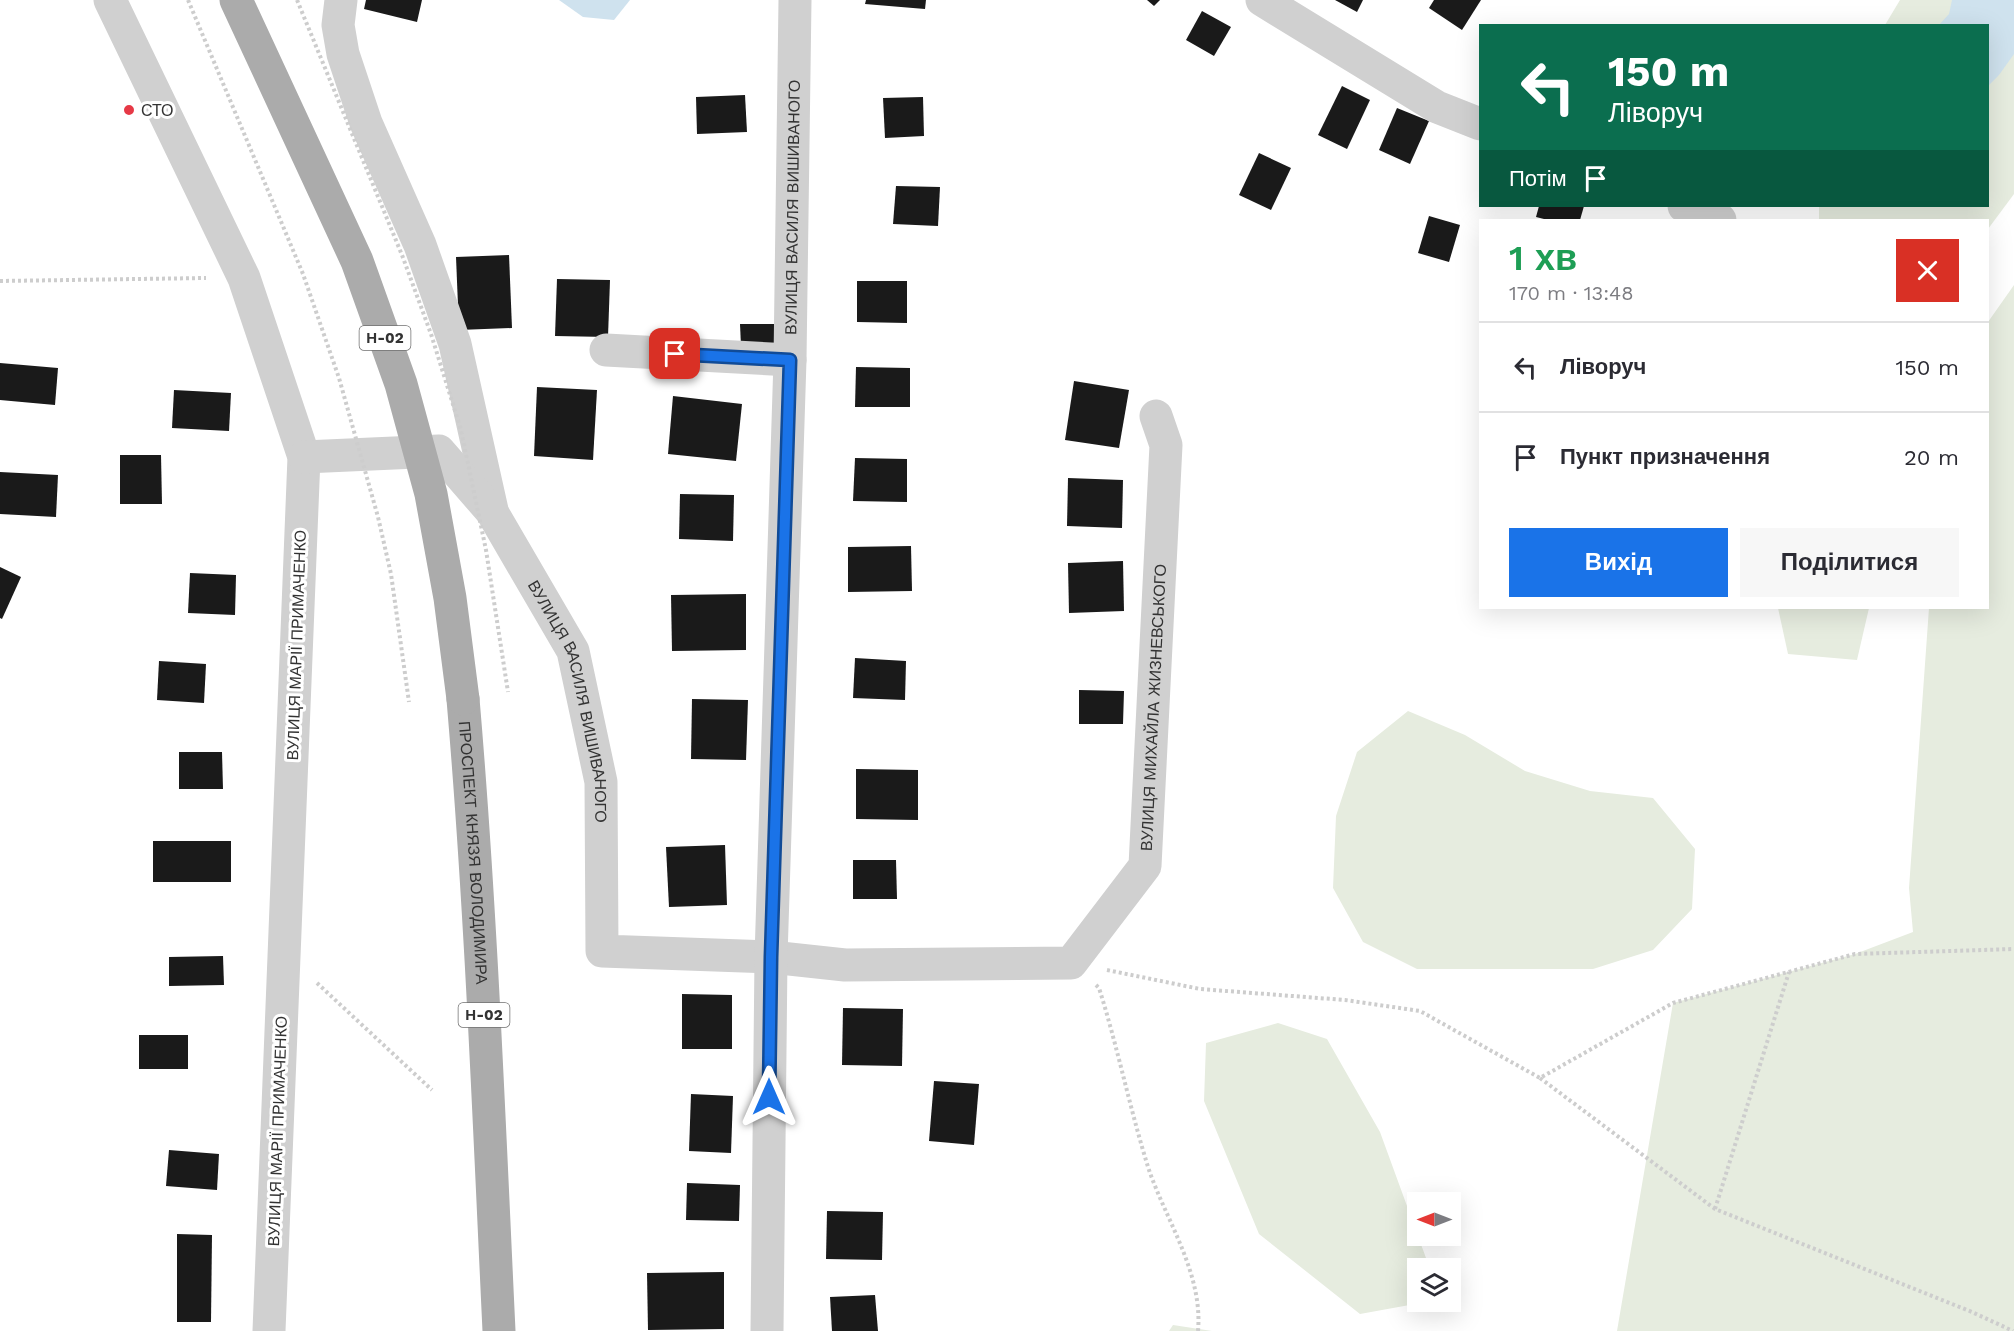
<!DOCTYPE html>
<html lang="uk">
<meta charset="utf-8">
<style>
:root{--surface:#fff;--page:#f7f7f7;--text:#2b2b33;--muted:#7c7c81;--line:#e1e1e2;--accent:#1a73e8}
body{margin:0;font-family:"Work Sans",sans-serif;background:var(--page);color:var(--text);height:100vh;display:flex;flex-direction:column;font-size:22px;white-space:nowrap}
*{box-sizing:border-box;margin:0}
p{font-size:20px;color:var(--muted)}
.icon{flex:none;width:33px;height:33px;fill:none;stroke:currentColor;stroke-width:2;stroke-linecap:round;stroke-linejoin:round}
.map{position:relative;flex:1;overflow:hidden}
.side{position:absolute;left:1479px;top:219px;width:510px;height:390px;display:flex;flex-direction:column;background:var(--surface);border-radius:0px;box-shadow:0 6px 24px #0002}
.side>*{flex:none}
.hud{position:absolute;left:1479px;top:24px;width:510px;height:183px;border-radius:0px;box-shadow:0 6px 24px #0002;background:#0b6e4f;color:#fff;overflow:hidden}
.needle{width:39px;rotate:270deg}
.controls{position:absolute;left:1407px;top:1192px;display:grid;gap:12px}
.controls a{display:grid;place-items:center;width:54px;height:54px;border-radius:0px;background:var(--surface);box-shadow:0 6px 24px #0002;font-size:30px}
.pin{position:absolute;display:grid;place-items:center;width:51px;height:51px;color:#fff;margin:-26px;border-radius:12px;box-shadow:0 3px 9px #0006}
.me{position:absolute;width:66px;margin:-33px;rotate:0deg;stroke-linejoin:round;filter:drop-shadow(0 0 4px #0008)}
.turn{display:flex;align-items:center;gap:21px;height:126px;padding:0 30px;font-size:27px}
.turn .icon{width:78px;height:78px;stroke-width:2.5}
.turn b{display:block;font-size:42px;line-height:51px}
.then{display:flex;align-items:center;height:57px;padding:0 30px;background:#0003;gap:12px;font-size:22px}
.round{display:grid;place-items:center;flex:none;width:63px;height:63px;border-radius:0px;background:var(--page)}
.overview{display:flex;align-items:center;justify-content:space-between;height:102px;padding:0 30px}
h1{font-size:36px;font-weight:600;line-height:45px;color:#1e9e55}
.cta{display:flex;gap:12px;margin-top:auto;padding:12px 30px}
.cta a{flex:1;height:69px;border-radius:0px;background:var(--accent);color:#fff;font-size:24px;font-weight:600;line-height:69px;text-align:center}
.cta a+a{background:var(--page);color:var(--text)}
ul{padding:0;list-style:none}
li{display:flex;align-items:center;gap:18px;height:90px;padding:0 30px;border-top:2px solid var(--line)}
li div{flex:1}
li b{display:block;font-size:22px}
li em{font-style:normal}
.map>svg:first-child{display:block}
.green{fill:#e6ecdf}
.water{fill:#cfe2ee}
.building{fill:#1a1a1a}
.lines{fill:none;stroke-linecap:round;stroke-linejoin:round}
.path{stroke:#cdcdcd;stroke-width:4;stroke-dasharray:3 3;stroke-linecap:butt}
.minor{stroke:#d0d0d0;stroke-width:33}
.major{stroke:#ababab;stroke-width:33}
.path-bridge{stroke:#cdcdcd;stroke-width:4;stroke-dasharray:3 3;stroke-linecap:butt}
.major-bridge{stroke:#ababab;stroke-width:33}
.route-casing{stroke:#114b97;stroke-width:15}
.route{stroke:#1a73e8;stroke-width:10}
.poi-dot{fill:#e63946;stroke:#fff;stroke-width:2}
.labels{text-anchor:middle;stroke-width:6;stroke-linejoin:round;paint-order:stroke}
.shield{fill:#fff;stroke:#707070;stroke-width:1.5}
.shield-label{font-size:15px;font-weight:bold;fill:#333}
.poi-label{font-size:16px;fill:#333;stroke:#fff;text-anchor:start}
.street-label{font-size:16px;fill:#333;stroke:#fff}
</style>
<div class="map">
<svg width="2014" height="1331" viewBox="0 0 2014 1331">
<rect width="100%" height="100%" fill="#fff"/>
<!-- green -->
<g class="green">
<path d="M1900,0H2014V194L1988,229V220H1819V206H1988V26L1885,25Z"/>
<path d="M2014,285V1331H1617L1673,1003L1855,954L1913,932L1909,888L1929,608H1988V322Z"/>
<path d="M1778,608H1869L1857,660L1788,654Z"/>
<path d="M1408,711L1465,735L1525,771L1590,791L1653,798L1695,849L1692,909L1653,950L1593,969H1417L1363,942L1333,888L1336,816L1357,752Z"/>
<path d="M1278,1023L1327,1039L1380,1132L1430,1269H1418V1302H1426L1360,1314L1259,1234L1204,1101L1206,1043Z"/>
<path d="M1173,1325L1212,1331H1169Z"/>
</g>
<!-- water -->
<g class="water">
<path d="M559,0H630L614,20L583,17Z"/>
<path d="M1952,0H2014V54L1999,75L1988,86V26L1939,25L1949,14Z"/>
</g>
<!-- building -->
<g class="building">
<path d="M366,0H422L417,22L364,9Z"/>
<path d="M866,0H926L925,9L865,4Z"/>
<path d="M1147,0H1160L1154,6Z"/>
<path d="M1335,0H1363L1357,12Z"/>
<path d="M1434,0H1481L1462,30L1429,8Z"/>
<path d="M1202,11L1231,27L1214,56L1186,40Z"/>
<path d="M1342,86L1370,100L1347,149L1318,135Z"/>
<path d="M745,95L747,132L697,134L696,97Z"/>
<path d="M923,97L924,136L885,138L883,98Z"/>
<path d="M1397,108L1429,121L1410,164L1379,150Z"/>
<path d="M1259,153L1291,168L1271,210L1239,195Z"/>
<path d="M896,186L940,187L938,226L893,224Z"/>
<path d="M1539,206H1584L1580,220H1548L1536,217Z"/>
<path d="M1429,216L1460,225L1449,262L1418,253Z"/>
<path d="M509,255L512,328L459,330L456,257Z"/>
<path d="M557,279L610,280L608,337L555,336Z"/>
<path d="M857,281H907V323L857,322Z"/>
<path d="M740,324H777L778,346H741Z"/>
<path d="M0,363L58,368L55,405L0,400Z"/>
<path d="M856,367L910,368V407H855Z"/>
<path d="M1074,381L1129,390L1119,448L1065,440Z"/>
<path d="M537,387L597,390L593,460L534,456Z"/>
<path d="M174,390L231,393L229,431L172,428Z"/>
<path d="M673,396L742,404L736,461L668,454Z"/>
<path d="M120,455H161L162,504H120Z"/>
<path d="M855,458L907,459V502L853,501Z"/>
<path d="M0,472L58,475L56,517L0,514Z"/>
<path d="M1068,478L1123,480L1122,528L1067,526Z"/>
<path d="M680,494L734,495L733,541L679,539Z"/>
<path d="M911,546L912,591L848,592V547Z"/>
<path d="M1123,561L1124,611L1069,613L1068,563Z"/>
<path d="M0,567L21,577L2,619L0,618Z"/>
<path d="M190,573L236,575L235,615L188,613Z"/>
<path d="M746,594V650L672,651L671,595Z"/>
<path d="M855,658L906,661L905,700L853,698Z"/>
<path d="M159,661L206,664L204,703L157,700Z"/>
<path d="M1079,690L1124,691L1123,724H1079Z"/>
<path d="M692,699L748,700L746,760L691,759Z"/>
<path d="M179,752H222L223,789H179Z"/>
<path d="M856,769L918,770V820L856,819Z"/>
<rect x="153" y="841" width="78" height="41"/>
<path d="M725,845L727,905L669,907L666,847Z"/>
<path d="M853,860H896L897,899H853Z"/>
<path d="M223,956L224,985L169,986V957Z"/>
<path d="M682,994L732,995V1049H682Z"/>
<path d="M843,1008L903,1009L902,1066L842,1065Z"/>
<rect x="139" y="1035" width="49" height="34"/>
<path d="M934,1081L979,1084L974,1145L929,1141Z"/>
<path d="M691,1094L733,1096L731,1153L689,1151Z"/>
<path d="M169,1150L219,1154L217,1190L166,1186Z"/>
<path d="M687,1183L740,1185L739,1221L686,1220Z"/>
<path d="M827,1211L883,1212L882,1260L826,1259Z"/>
<path d="M177,1234L212,1235L211,1322H177Z"/>
<path d="M724,1272V1329L648,1330L647,1273Z"/>
<path d="M875,1295L878,1331H832L830,1297Z"/>
</g>
<g class="lines">
<!-- path -->
<g class="path">
<path d="M0,281L206,278"/>
<path d="M1107,970L1200,989L1345,1000L1420,1011L1540,1078L1673,1003L1855,954L2014,949"/>
<path d="M317,983L432,1090"/>
<path d="M1096,985L1099,988C1118,1048 1130,1110 1149,1170C1167,1222 1203,1274 1198,1331"/>
<path d="M1540,1078L1715,1209L1972,1312L2013,1331"/>
<path d="M1715,1209L1789,972"/>
</g>
<!-- minor -->
<g class="minor">
<path d="M110,0L244,278L304,457L269,1331"/>
<path d="M341,0L338,25L343,54L366,123L420,245L455,344L492,510"/>
<path d="M1262,0L1437,107L1480,124"/>
<path d="M1684,206L1720,220"/>
<path d="M606,350L790,360"/>
<path id="s1" d="M304,457L439,451L492,512L573,651L601,782L602,951L771,957L845,965L1071,963L1145,866L1166,445L1156,416"/>
<path id="s2" d="M767,1331L771,957L790,360L795,0"/>
</g>
<!-- major -->
<path class="major" id="s3" d="M463,699C481,909 489,1120 499,1331"/>
<!-- path-bridge -->
<g class="path-bridge">
<path d="M188,0L303,274L339,378L378,517L391,574L409,702"/>
<path d="M297,0L402,255L431,334L461,430L486,550L508,692"/>
</g>
<!-- major-bridge -->
<path class="major-bridge" d="M236,0L357,261L401,384L431,494L450,598L463,699"/>
</g>
<g class="lines">
<!-- route casing -->
<g class="route-casing">
<path id="route" d="M675,354L790,360L771,957L769,1097"/>
</g>
<!-- route -->
<use href="#route" class="route"/>
</g>
<!-- markers -->
<circle class="poi-dot" cx="129" cy="110" r="6"/>
<g class="labels">
<!-- shield labels -->
<g class="shield">
<rect x="359.5" y="326" width="51" height="24" rx="4.5"/>
<rect x="458.5" y="1003" width="51" height="24" rx="4.5"/>
</g>
<g class="shield-label">
<text x="385" y="343">Н-02</text>
<text x="484" y="1020">Н-02</text>
</g>
<!-- poi labels -->
<g class="poi-label">
<text x="141" y="116">СТО</text>
</g>
<!-- street labels -->
<g class="street-label">
<text dy="6" stroke="none"><textPath href="#s2" startOffset="1124">ВУЛИЦЯ ВАСИЛЯ ВИШИВАНОГО</textPath></text>
<text transform="translate(296 645) rotate(-88)" y="6">ВУЛИЦЯ МАРІЇ ПРИМАЧЕНКО</text>
<text dy="6" stroke="none"><textPath href="#s1" startOffset="424">ВУЛИЦЯ ВАСИЛЯ ВИШИВАНОГО</textPath></text>
<text dy="6" stroke="none"><textPath href="#s1" startOffset="1430">ВУЛИЦЯ МИХАЙЛА ЖИЗНЕВСЬКОГО</textPath></text>
<text dy="6" stroke="none"><textPath href="#s3" startOffset="154">ПРОСПЕКТ КНЯЗЯ ВОЛОДИМИРА</textPath></text>
<text transform="translate(277 1131) rotate(-88)" y="6">ВУЛИЦЯ МАРІЇ ПРИМАЧЕНКО</text>
</g>
</g>
</svg>
<div class="controls">
<a><svg class="needle" viewBox="-14 -14 28 28"><path d="M0-13l5 13h-10z" fill="#e53935"/><path d="M0 13l5-13h-10z" fill="#7c7c81"/></svg></a>
<a><svg class="icon" aria-label="layers" viewBox="0 0 24 24"><path d="M12 4l9 5-9 5-9-5zM3 14l9 5 9-5"/></svg></a>
</div>
<div class="pin" style="left:675px;top:354px;background:#d93025"><svg class="icon" aria-label="arrive" viewBox="0 0 24 24"><path d="M6 21V4h12l-3 4 3 4H6"/></svg></div>
<svg class="me" style="left:769px;top:1097px" viewBox="-20 -20 40 40"><path d="M0-17L14 15 0 8-14 15z" fill="#1a73e8" stroke="#fff" stroke-width="4"/></svg>
<div class="hud">
<div class="turn"><svg class="icon" aria-label="left" viewBox="0 0 24 24"><path d="M17 20v-9H6M10 6l-5 5 5 5"/></svg><div><b>150 m</b>Ліворуч</div></div>
<div class="then">Потім<svg class="icon" aria-label="arrive" viewBox="0 0 24 24"><path d="M6 21V4h12l-3 4 3 4H6"/></svg></div>
</div>
<section class="side">
<div class="overview"><div><h1>1 хв</h1><p>170 m · 13:48</p></div><a class="round" style="background:#d93025;color:#fff"><svg class="icon" aria-label="close" viewBox="0 0 24 24"><path d="M6 6l12 12M18 6L6 18"/></svg></a></div>
<ul>
<li><svg class="icon" aria-label="left" viewBox="0 0 24 24"><path d="M17 20v-9H6M10 6l-5 5 5 5"/></svg><div><b>Ліворуч</b></div><em>150 m</em></li>
<li><svg class="icon" aria-label="arrive" viewBox="0 0 24 24"><path d="M6 21V4h12l-3 4 3 4H6"/></svg><div><b>Пункт призначення</b></div><em>20 m</em></li>
</ul>
<div class="cta"><a>Вихід</a><a>Поділитися</a></div>
</section>
</div>
